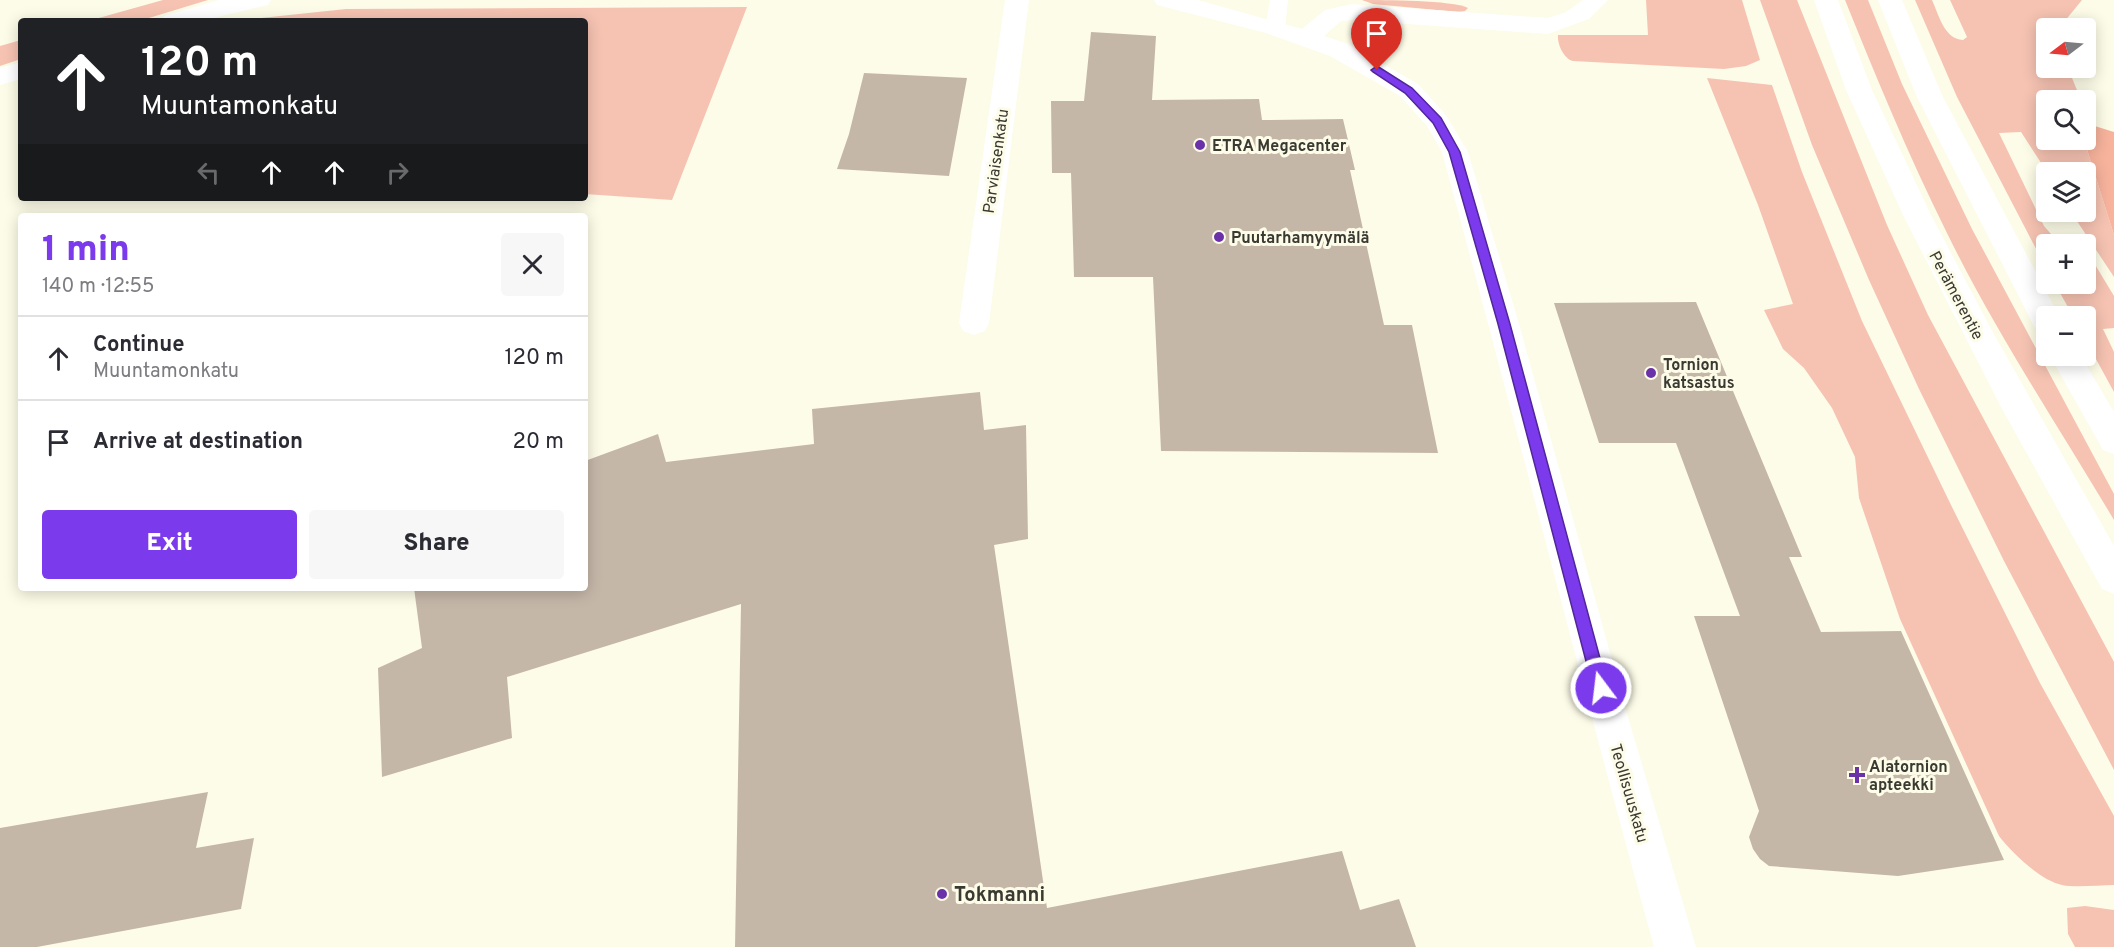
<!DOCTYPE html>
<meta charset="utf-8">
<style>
:root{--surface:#fff;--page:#f7f7f7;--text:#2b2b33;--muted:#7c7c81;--line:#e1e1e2;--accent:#7c3aed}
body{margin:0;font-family:Overpass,sans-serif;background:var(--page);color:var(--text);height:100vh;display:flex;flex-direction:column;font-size:22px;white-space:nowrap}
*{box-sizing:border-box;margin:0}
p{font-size:20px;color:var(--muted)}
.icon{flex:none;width:33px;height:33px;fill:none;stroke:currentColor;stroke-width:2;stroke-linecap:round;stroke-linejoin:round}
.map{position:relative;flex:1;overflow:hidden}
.drawer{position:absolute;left:18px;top:213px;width:570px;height:378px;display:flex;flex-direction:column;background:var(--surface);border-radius:6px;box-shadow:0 3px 15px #0003}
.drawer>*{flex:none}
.top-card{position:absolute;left:18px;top:18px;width:570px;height:183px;border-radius:6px;box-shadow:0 3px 15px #0003;background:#202124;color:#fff;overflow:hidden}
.needle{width:39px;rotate:254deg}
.tools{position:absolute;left:2036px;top:18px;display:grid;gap:12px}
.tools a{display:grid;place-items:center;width:60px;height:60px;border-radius:6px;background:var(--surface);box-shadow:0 3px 15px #0003;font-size:30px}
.pin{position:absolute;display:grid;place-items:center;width:51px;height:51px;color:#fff;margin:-62px -26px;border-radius:50% 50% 50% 0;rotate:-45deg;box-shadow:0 0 6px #0007}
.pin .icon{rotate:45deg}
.me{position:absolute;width:66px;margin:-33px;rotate:345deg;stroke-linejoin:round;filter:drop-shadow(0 0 4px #0008)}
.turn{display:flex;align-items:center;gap:21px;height:126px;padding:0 24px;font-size:27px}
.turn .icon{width:78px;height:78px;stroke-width:2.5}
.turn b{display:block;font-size:42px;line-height:51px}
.lanes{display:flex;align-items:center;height:57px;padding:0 24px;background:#0003;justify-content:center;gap:30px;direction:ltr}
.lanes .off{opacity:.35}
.round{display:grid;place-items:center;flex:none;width:63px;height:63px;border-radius:6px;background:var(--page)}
.head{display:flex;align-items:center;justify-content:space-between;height:102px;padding:0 24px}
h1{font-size:36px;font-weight:800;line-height:45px;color:var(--accent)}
.action{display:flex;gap:12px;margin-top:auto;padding:12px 24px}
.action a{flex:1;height:69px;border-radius:6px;background:var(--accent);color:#fff;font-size:24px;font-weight:800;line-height:69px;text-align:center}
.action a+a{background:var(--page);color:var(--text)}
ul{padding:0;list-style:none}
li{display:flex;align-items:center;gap:18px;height:84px;padding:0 24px;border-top:2px solid var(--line)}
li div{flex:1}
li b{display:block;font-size:22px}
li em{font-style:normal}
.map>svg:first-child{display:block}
.green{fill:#f6c3b2}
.forest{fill:#f7b39c}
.building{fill:#c5b7a8}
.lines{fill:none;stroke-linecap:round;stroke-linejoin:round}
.lane{fill:#fff;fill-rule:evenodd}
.street{fill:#fff;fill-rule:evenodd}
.highway{fill:#fff;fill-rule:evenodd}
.route{fill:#7c3aed;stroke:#51269a;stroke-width:1.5}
.poi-dot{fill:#6a31a8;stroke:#fdfce8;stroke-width:2}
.labels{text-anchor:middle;stroke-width:6;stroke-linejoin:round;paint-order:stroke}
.poi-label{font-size:16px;font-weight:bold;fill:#3a3932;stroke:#fdfce8;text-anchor:start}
.street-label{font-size:16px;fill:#3a3932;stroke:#fdfce8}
.near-poi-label{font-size:20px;font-weight:bold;fill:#3a3932;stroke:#fdfce8;text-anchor:start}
</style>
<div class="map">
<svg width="2114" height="947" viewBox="0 0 2114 947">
<rect width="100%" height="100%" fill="#fdfce8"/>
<!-- green -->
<g class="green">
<path d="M163,0H208L139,21H88Z"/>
<path d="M1362,0C1384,0 1452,0 1468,8L1465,11L1458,12L1373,4Z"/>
<path d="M1646,0H1742L1760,60L1746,66L1724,69L1573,61C1564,59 1557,44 1558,35H1648Z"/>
<path d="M1760,0H1797L1887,225L1928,315L2114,662V770L2004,561L1919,389L1869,280L1812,145Z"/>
<path d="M1845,0H1868L1902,84L1972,229L2114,494V520C2057,424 1994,330 1945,229C1908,154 1876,77 1845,0Z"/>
<path d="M1915,0H1932C1939,15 1944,39 1963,40L1967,37L1950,0H2082L2064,22L2055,18L2057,28H2046V68H2068L2081,100H2046V140H2084L2114,235V277L2071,212H2085V172H2047L2021,132L1999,133L2044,226L2051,234L2071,244H2046V268L1957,97Z"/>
<path d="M747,7L672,200L585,194V21H234L346,9Z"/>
<path d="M21,40V59L0,66V46Z"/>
<path d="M1707,78L1772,85L1802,172L1862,321L1951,505L2040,683L2114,816V885C2098,885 2077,888 2062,885C2040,880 2012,853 1999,836L1900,619L1859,498L1855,457L1832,408L1804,368L1783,349L1764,310L1793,304L1758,205Z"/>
<path d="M2085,248L2114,296V328L2103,329L2114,352V392L2085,339V316H2073L2055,284H2085Z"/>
<path d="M2085,906L2114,910V947H2075L2068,934L2067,908Z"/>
</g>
<!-- forest -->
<path class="forest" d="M2085,123L2114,132V235L2084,140Z"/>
<!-- building -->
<g class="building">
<path d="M1091,32L1156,36L1152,100L1259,99L1262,120L1343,119L1355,170H1350L1384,325H1412L1438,453L1161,451L1153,277H1074L1071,173H1052L1051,101H1084Z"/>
<path d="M864,73L967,78L949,176L837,169L849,134Z"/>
<path d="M1696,302L1802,557H1789L1821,632L1901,631L2004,860L1898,876L1769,866L1760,859L1753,849L1749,837L1759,811L1694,616H1740L1676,443H1599L1554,303Z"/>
<path d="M980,392L984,430L1026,425L1028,539L994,545L1047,908L1342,851L1360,910L1399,899L1416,947H735L741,604L507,677L512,738L382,777L378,668L422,648L414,588H585V461L658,434L666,462L814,444L812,409Z"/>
<path d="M208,792L196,848L254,838L241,909L37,947H0V828Z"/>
</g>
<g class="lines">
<!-- lane -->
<path class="lane" d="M1270,0H1288L1285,28L1282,32H1268L1265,28Z"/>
<!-- street -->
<g class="street">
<path d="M219,0H271L268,5L200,21H161L164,16Z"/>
<path d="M1005,0H1029L989,323L985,331L974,335L963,331L959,323Z"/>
<path d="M1154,0H1198L1302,29L1325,10L1352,4L1548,18L1566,12L1583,0H1608L1589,19L1548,34L1352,20L1341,21L1324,36L1348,44L1418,84L1446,115L1468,152L1519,324L1625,707L1696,947H1654C1581,683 1514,416 1442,152L1427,126L1400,96L1330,56L1266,33L1157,5Z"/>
<path d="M21,62V79L0,85V68Z"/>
</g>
<!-- highway -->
<g class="highway">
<path d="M1814,0H1838L1872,90L1931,215L1991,329L2114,546V594L2102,589L2001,407L1903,215L1846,90Z"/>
<path d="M1878,0H1902L1942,95L2059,316H2046V332L2035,328L1916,95Z"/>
<path d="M2050,356H2081L2114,412V454L2103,450Z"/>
</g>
</g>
<!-- route -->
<path class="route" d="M1377,66L1412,88L1441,118L1460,152L1510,324L1608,688L1606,693L1601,695L1595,693L1593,688L1498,324L1449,152L1433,123L1405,93L1373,72L1371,70Z"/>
<!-- markers -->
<g class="poi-dot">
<circle cx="1200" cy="145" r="6"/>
<circle cx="1219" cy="237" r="6"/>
<circle cx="1651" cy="373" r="6"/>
<path d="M1854 766h6v6h6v6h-6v6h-6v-6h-6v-6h6z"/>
<circle cx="942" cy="894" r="6"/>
</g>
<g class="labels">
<!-- poi labels -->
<g class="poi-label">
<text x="1212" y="151">ETRA Megacenter</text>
<text x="1231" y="243">Puutarhamyymälä</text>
<text x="1663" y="370">Tornion<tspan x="1663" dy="18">katsastus</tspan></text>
<text x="1869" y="772">Alatornion<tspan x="1869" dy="18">apteekki</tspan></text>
</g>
<!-- street labels -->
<g class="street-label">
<text transform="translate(995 161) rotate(-82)" y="6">Parviaisenkatu</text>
<text transform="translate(1957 295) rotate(62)" y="6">Perämerentie</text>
<text transform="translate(1630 793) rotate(74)" y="6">Teollisuuskatu</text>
</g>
<!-- near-poi labels -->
<g class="near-poi-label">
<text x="954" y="901">Tokmanni</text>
</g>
</g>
</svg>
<div class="tools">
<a><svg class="needle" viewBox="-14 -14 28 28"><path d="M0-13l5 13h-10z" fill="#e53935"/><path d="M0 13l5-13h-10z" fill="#7c7c81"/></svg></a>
<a><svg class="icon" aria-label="search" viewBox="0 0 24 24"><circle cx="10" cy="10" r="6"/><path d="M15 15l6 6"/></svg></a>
<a><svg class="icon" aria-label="layers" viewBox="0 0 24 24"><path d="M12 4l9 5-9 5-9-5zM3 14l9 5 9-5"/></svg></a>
<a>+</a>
<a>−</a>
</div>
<div class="pin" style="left:1377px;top:70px;background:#d93025"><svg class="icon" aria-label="arrive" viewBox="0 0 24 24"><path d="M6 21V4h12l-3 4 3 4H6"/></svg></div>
<svg class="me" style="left:1601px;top:688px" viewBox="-20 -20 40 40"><circle r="17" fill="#7c3aed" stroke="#fff" stroke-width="3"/><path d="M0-11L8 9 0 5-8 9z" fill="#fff"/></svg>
<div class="top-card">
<div class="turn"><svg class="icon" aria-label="ahead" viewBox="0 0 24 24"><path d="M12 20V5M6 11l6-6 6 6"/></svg><div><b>120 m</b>Muuntamonkatu</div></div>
<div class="lanes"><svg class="icon off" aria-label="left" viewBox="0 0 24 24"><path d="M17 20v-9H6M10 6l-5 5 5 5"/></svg><svg class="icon" aria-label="ahead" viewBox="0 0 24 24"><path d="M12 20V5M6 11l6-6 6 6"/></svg><svg class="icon" aria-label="ahead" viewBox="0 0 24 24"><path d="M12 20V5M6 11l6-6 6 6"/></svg><svg class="icon off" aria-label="right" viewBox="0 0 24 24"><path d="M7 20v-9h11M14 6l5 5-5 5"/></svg></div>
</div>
<section class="drawer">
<div class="head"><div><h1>1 min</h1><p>140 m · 12:55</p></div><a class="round"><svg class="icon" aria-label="close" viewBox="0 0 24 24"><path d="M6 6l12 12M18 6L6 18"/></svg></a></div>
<ul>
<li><svg class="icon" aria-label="ahead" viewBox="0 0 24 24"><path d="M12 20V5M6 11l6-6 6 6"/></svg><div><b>Continue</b><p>Muuntamonkatu</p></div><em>120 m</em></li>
<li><svg class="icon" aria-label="arrive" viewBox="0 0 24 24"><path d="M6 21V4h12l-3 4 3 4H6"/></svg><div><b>Arrive at destination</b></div><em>20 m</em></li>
</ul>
<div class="action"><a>Exit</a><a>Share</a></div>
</section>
</div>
